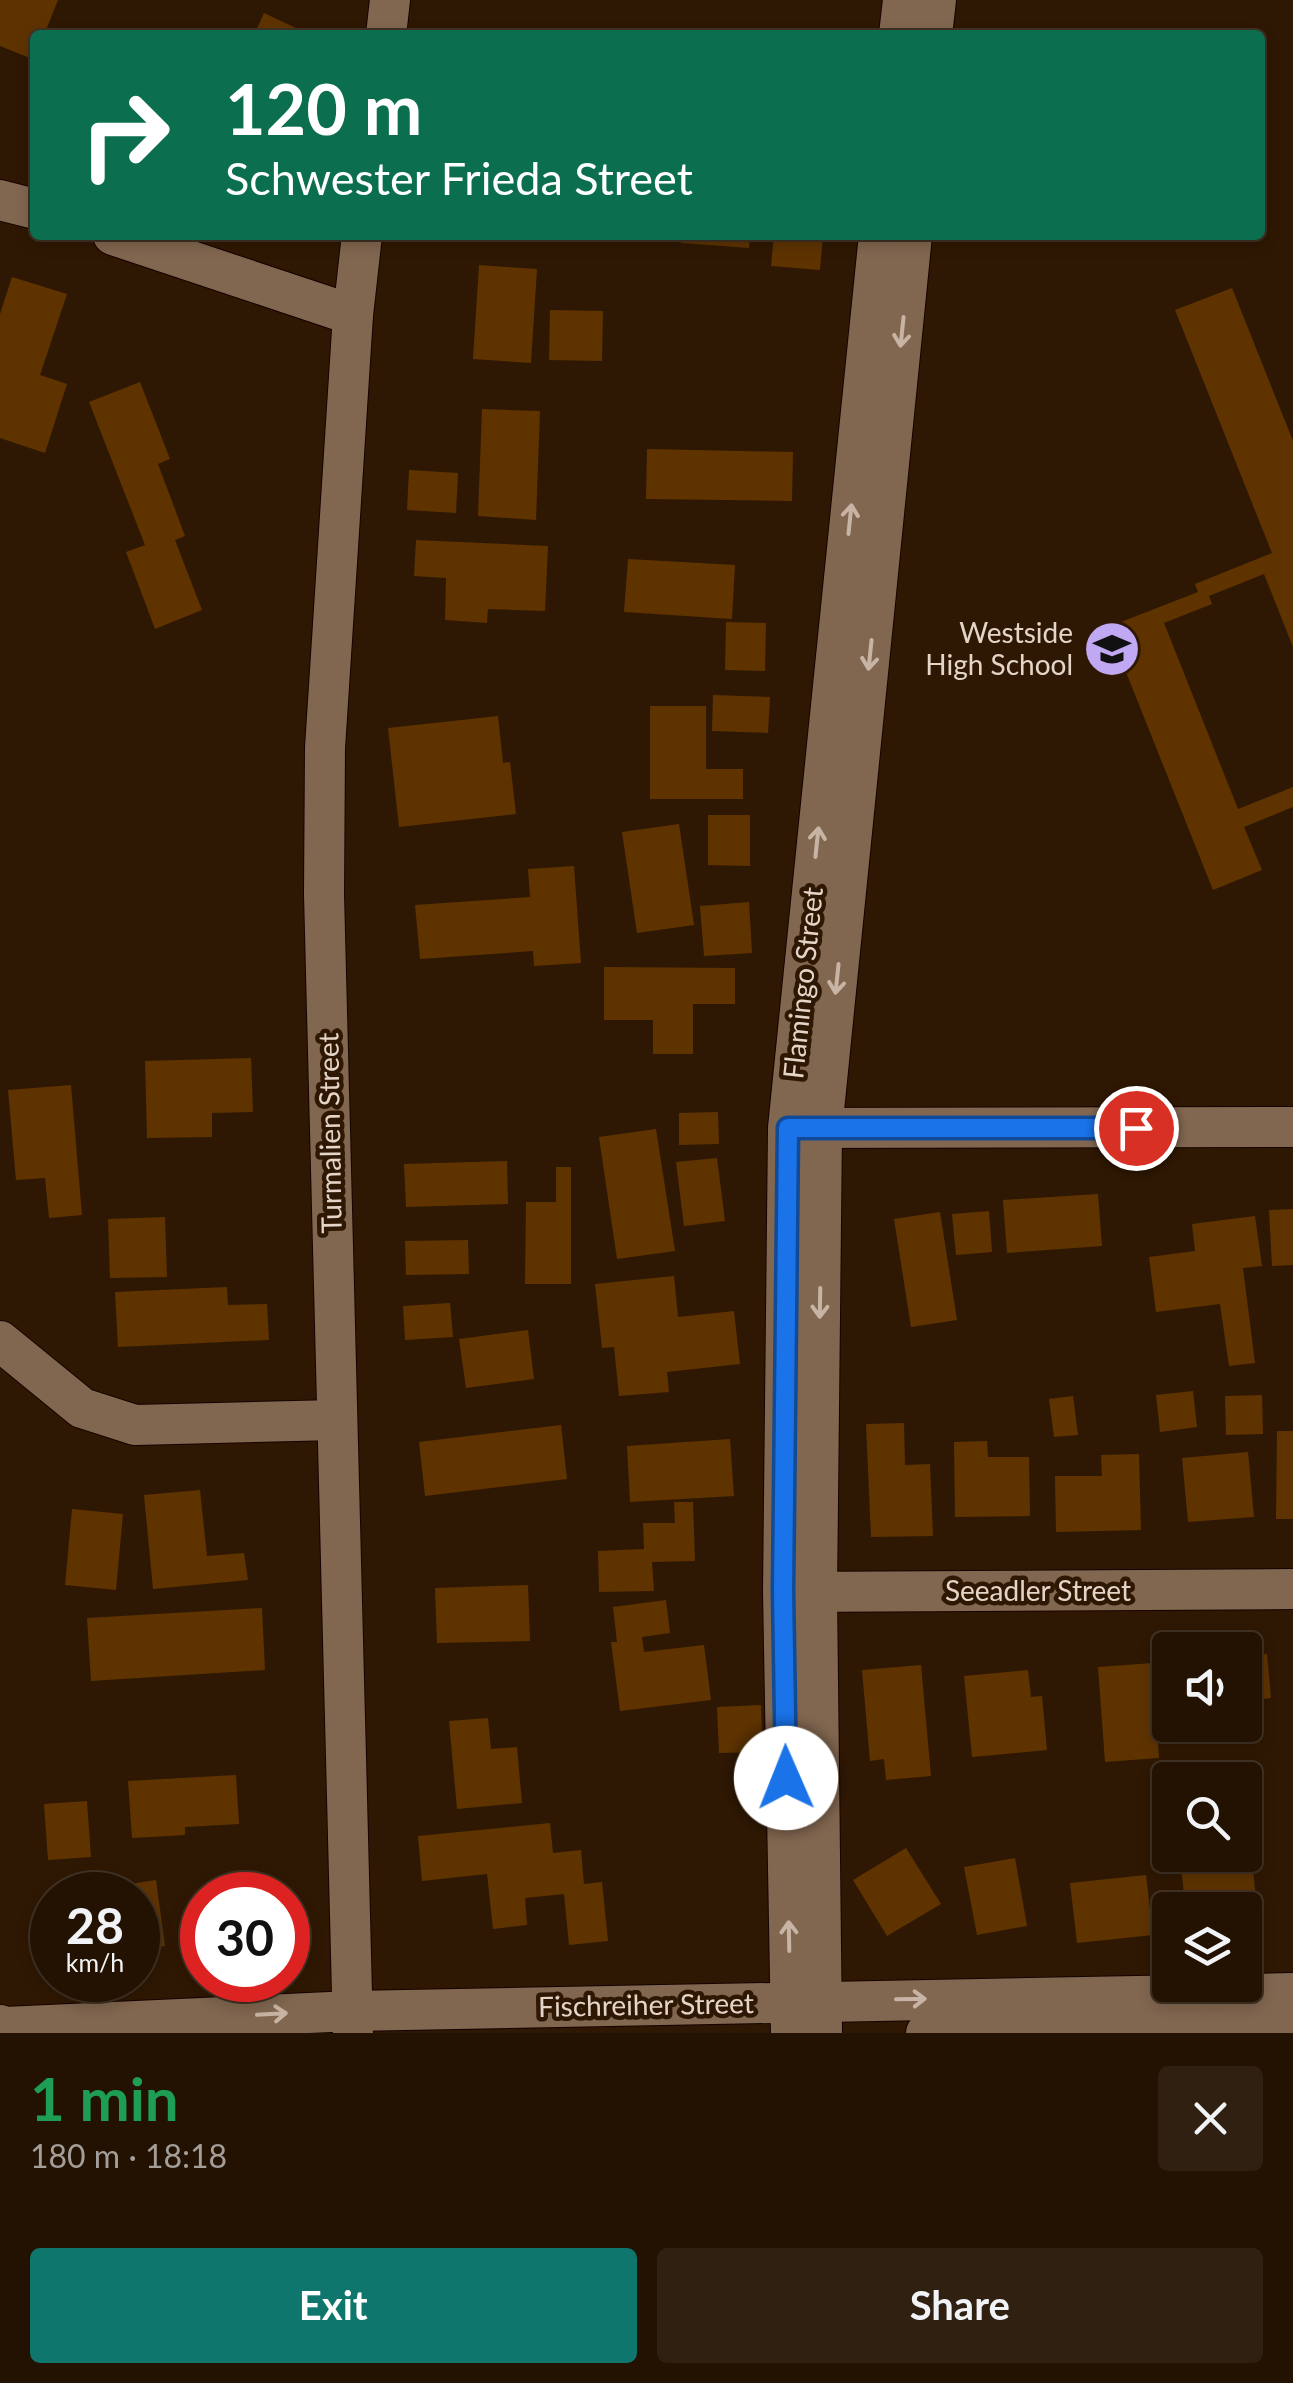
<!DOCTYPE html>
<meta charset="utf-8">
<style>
:root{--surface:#231202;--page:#2f2011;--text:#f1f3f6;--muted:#a39e99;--line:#403224;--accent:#0f766e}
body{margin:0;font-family:Lato,sans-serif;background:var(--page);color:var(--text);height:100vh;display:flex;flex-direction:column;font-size:38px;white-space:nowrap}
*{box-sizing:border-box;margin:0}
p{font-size:32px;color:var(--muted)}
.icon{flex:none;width:55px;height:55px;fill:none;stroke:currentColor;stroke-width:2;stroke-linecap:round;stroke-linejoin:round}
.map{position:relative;height:2033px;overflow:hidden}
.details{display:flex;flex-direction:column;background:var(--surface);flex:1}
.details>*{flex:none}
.hud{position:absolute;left:30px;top:30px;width:1235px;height:210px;border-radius:10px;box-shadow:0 5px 15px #0003,0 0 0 2px var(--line);background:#0b6e4f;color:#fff;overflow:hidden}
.fabs{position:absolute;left:1152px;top:1632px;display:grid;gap:20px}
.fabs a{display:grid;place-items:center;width:110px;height:110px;border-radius:10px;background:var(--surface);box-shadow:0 5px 15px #0003,0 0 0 2px var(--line);font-size:50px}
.speed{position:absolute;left:30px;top:1872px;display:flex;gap:20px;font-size:50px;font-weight:700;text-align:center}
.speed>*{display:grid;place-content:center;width:130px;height:130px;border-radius:50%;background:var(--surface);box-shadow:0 5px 15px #0003,0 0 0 2px var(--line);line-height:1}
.speed small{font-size:25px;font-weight:400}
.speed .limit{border:15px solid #d22;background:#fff;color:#111}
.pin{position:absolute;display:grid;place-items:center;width:85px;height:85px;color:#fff;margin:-42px;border:5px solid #fff;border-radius:50%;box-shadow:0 2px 10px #0007}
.me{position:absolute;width:110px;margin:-55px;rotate:359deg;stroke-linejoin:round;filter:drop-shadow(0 0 8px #0008)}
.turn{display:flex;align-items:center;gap:35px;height:210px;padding:0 30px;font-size:45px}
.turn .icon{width:130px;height:130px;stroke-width:2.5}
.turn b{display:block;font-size:70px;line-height:85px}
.round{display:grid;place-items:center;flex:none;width:105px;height:105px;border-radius:10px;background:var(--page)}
.overview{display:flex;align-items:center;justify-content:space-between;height:170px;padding:0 30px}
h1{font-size:60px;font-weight:700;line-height:75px;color:#1e9e55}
.cta{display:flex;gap:20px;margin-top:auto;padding:20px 30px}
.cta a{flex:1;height:115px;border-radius:10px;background:var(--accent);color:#fff;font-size:40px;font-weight:700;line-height:115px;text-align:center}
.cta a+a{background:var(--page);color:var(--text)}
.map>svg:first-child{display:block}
.building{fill:#5e3300}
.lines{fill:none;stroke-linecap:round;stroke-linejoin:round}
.minor-casing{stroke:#160300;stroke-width:42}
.minor{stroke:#826750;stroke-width:40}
.oneway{stroke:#c7b4a4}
.route-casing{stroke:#114b97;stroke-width:25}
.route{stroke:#1a73e8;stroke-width:18}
.labels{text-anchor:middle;stroke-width:9;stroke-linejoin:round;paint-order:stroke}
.poi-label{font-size:28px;fill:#e5d5c8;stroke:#2f1803;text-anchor:end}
.street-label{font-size:28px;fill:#e5d5c8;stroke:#2f1803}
</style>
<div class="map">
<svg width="1293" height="2033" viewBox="0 0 1293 2033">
<rect width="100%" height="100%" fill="#2f1803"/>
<!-- building -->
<g class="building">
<path d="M0,0H58L44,35H35V60L0,46Z"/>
<path d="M264,13L300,30L298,35H254Z"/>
<path d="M681,235H750L749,248L681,243Z"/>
<path d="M774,235H823L820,270L771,266Z"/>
<path d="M479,265L537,269L531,363L473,359Z"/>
<path d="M12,277L67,294L40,375L67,384L45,453L0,438V314Z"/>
<path d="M1232,288L1293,441V647L1264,574L1209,596L1212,604L1164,623L1238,809L1293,787V807L1244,827L1262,870L1213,890L1108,627L1198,592L1195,584L1272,553L1175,310Z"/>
<path d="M550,310L603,311L602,361L549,360Z"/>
<path d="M140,382L170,459L158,464L185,536L175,540L202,610L155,629L126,552L145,545L89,402Z"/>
<path d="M482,409L540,411L536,520L478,516Z"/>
<path d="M647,449L793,452L792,501L646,499Z"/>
<path d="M409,470L458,473L456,513L407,510Z"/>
<path d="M416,540L548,546L545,611L488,609L487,623L445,620L446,578L414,576Z"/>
<path d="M628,559L735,565L732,619L624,612Z"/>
<path d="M726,622L766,623L765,671L725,670Z"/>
<path d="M713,695L770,697L768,733L712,731Z"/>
<path d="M650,706H706V769H743V799H650Z"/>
<path d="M498,716L503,763L510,762L516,814L399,827L388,728Z"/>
<path d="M708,815H750V866L708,865Z"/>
<path d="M679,824L694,925L637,933L622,832Z"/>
<path d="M574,866L581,963L534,966L533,951L420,959L415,905L530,897L528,869Z"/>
<path d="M749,902L752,953L704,956L700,906Z"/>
<path d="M604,967L735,968V1004H693V1054H653V1020H604Z"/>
<path d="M251,1058L253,1112L212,1113V1137L147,1138L145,1061Z"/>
<path d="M71,1085L82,1215L49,1218L45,1178L16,1180L8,1090Z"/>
<path d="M718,1112L719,1144L679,1145V1113Z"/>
<path d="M656,1129L675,1251L617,1259L599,1137Z"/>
<path d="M717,1158L725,1221L684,1226L676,1162Z"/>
<path d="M507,1161L508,1204L406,1207L404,1164Z"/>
<path d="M556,1167H571V1284H525L526,1202H556Z"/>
<path d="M1098,1194L1102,1246L1007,1253L1003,1200Z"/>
<path d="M1293,1209V1265L1272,1266L1269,1210Z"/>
<path d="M989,1211L992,1252L956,1255L952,1214Z"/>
<path d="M940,1212L957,1320L911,1327L894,1219Z"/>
<path d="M1255,1216L1262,1266L1243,1268L1255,1363L1229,1366L1220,1304L1156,1312L1149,1257L1195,1251L1192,1224Z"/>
<path d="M165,1217L167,1277L110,1278L108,1219Z"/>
<path d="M468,1240L469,1274L406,1275L405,1241Z"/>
<path d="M674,1276L678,1317L734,1311L740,1364L667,1372L669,1392L619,1396L614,1347L602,1348L595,1284Z"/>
<path d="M227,1287L228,1305L267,1304L269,1340L118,1347L115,1292Z"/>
<path d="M450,1303L453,1337L405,1340L403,1306Z"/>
<path d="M528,1330L534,1379L466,1388L459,1339Z"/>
<path d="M1193,1391L1197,1427L1160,1432L1156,1395Z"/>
<path d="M1262,1395L1263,1434L1226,1435L1225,1396Z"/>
<path d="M1073,1396L1078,1435L1054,1437L1049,1399Z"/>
<path d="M904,1423L905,1465L930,1464L933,1536L871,1537L866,1424Z"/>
<path d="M561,1425L567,1479L425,1496L419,1442Z"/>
<path d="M1277,1431H1293V1519H1276Z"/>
<path d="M730,1439L734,1496L630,1502L627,1446Z"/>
<path d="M987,1441L988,1457H1029L1030,1516L955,1517L954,1442Z"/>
<path d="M1248,1452L1254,1517L1188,1522L1182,1458Z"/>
<path d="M1139,1454L1141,1530L1056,1532L1055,1476H1102L1101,1455Z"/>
<path d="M200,1490L207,1556L244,1553L248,1580L153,1589L144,1495Z"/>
<path d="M674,1502H693L695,1561L652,1562L654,1591L599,1592L598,1551L644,1549L643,1523H675Z"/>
<path d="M72,1509L123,1514L116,1590L65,1585Z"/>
<path d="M528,1585L530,1641L437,1643L435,1588Z"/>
<path d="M666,1600L670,1633L642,1637L644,1652L704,1645L711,1700L620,1711L611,1642H617L613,1607Z"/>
<path d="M262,1608L265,1670L91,1681L87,1618Z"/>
<path d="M1267,1654L1271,1698L1256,1700L1258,1728L1187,1734L1186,1725H1245V1656Z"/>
<path d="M1153,1663L1159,1758L1105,1762L1098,1667Z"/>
<path d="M921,1665L931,1776L886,1780L884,1759L870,1761L862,1670Z"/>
<path d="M1028,1670L1031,1697L1042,1696L1047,1750L972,1757L964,1676Z"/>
<path d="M761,1705L763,1752L719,1753L717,1707Z"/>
<path d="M488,1718L491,1749L517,1747L522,1803L457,1809L449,1721Z"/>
<path d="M236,1775L239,1824L185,1827V1835L132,1838L128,1781Z"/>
<path d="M87,1801L91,1857L48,1860L44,1804Z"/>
<path d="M550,1823L553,1853L581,1850L584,1884L602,1882L608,1941L569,1945L564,1894L525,1898L527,1925L493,1929L487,1874L422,1881L418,1836Z"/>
<path d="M906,1848L941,1904L887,1936L853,1880Z"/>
<path d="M1015,1858L1027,1926L977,1935L964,1867Z"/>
<path d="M1252,1860L1258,1918L1245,1920V1910H1186L1181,1869Z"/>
<path d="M1146,1875L1153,1935L1077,1943L1070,1883Z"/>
<path d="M156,1880L165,1946L138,1950V1895H124L123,1885Z"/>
</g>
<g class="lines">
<!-- minor casing -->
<g class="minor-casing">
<g id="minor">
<path d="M386,35L390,0"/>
<path d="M899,35L903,0"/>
<path d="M932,35L936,0"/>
<path d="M0,200L35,209"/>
<path d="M113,235L353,315"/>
<path d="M797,1128L1293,1127"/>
<path d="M0,1341L82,1408L135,1425L336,1420"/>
<path d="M792,1592L1293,1589"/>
<path d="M0,2025L5,2027L352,2011L1293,1993"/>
<path d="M353,2033L324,894L325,748L353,315L362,235"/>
<path d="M791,2033L783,1591L788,1128L879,235"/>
<path d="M822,2033L817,1593L822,1130L912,235"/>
<path d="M926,2033L1293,2027"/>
</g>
</g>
<!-- minor -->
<use href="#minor" class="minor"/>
</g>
<!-- one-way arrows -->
<defs><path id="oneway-shaft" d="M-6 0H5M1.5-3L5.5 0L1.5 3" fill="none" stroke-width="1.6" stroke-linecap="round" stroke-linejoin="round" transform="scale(2.5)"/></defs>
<g class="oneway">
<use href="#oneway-shaft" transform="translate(902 332) rotate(96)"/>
<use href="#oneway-shaft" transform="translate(850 519) rotate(-84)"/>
<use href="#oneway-shaft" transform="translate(870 655) rotate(96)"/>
<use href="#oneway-shaft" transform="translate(817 842) rotate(-84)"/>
<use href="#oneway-shaft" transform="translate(837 979) rotate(96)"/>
<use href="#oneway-shaft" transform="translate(820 1303) rotate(91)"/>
<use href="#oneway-shaft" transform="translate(789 1936) rotate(-91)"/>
<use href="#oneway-shaft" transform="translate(911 1999) rotate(-1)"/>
<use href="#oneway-shaft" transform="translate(272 2014) rotate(-3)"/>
</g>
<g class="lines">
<!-- route casing -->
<g class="route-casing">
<path id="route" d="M786,1778L783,1591L788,1128H1136"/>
</g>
<!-- route -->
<use href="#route" class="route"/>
</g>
<!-- icons -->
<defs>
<g id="school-disc" transform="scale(2.875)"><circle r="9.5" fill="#c0a8f3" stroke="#2f1803"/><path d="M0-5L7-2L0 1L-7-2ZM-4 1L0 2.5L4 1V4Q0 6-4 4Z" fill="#111"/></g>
</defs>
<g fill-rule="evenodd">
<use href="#school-disc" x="1112" y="649"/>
</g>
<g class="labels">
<!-- poi labels -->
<g class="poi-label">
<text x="1073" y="643">Westside<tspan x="1073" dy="32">High School</tspan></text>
</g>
<!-- street labels -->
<g class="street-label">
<text transform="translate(803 983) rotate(-84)" y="10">Flamingo Street</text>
<text transform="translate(330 1133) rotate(-91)" y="10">Turmalien Street</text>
<text x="1038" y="1601">Seeadler Street</text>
<text transform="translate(646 2005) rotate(-1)" y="10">Fischreiher Street</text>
</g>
</g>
</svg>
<div class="fabs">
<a><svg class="icon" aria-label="sound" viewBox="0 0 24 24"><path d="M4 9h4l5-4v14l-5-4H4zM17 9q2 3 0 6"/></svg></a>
<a><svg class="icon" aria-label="search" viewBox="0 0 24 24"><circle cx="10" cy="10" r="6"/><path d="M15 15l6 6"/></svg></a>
<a><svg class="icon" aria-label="layers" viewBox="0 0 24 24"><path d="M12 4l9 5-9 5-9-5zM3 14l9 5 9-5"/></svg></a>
</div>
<div class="speed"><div>28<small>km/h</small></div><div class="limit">30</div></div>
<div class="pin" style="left:1136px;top:1128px;background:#d93025"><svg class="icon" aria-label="arrive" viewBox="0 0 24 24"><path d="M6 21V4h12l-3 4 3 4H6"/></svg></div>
<svg class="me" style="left:786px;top:1778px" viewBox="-20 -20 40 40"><circle r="19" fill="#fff"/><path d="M0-13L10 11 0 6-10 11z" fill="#1a73e8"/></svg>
<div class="hud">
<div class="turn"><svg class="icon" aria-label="right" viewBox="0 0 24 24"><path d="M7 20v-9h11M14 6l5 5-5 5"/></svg><div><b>120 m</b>Schwester Frieda Street</div></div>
</div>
</div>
<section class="details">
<div class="overview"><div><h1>1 min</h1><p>180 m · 18:18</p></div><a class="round"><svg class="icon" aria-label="close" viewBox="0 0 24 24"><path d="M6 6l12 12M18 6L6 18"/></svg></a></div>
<div class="cta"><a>Exit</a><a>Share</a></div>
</section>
